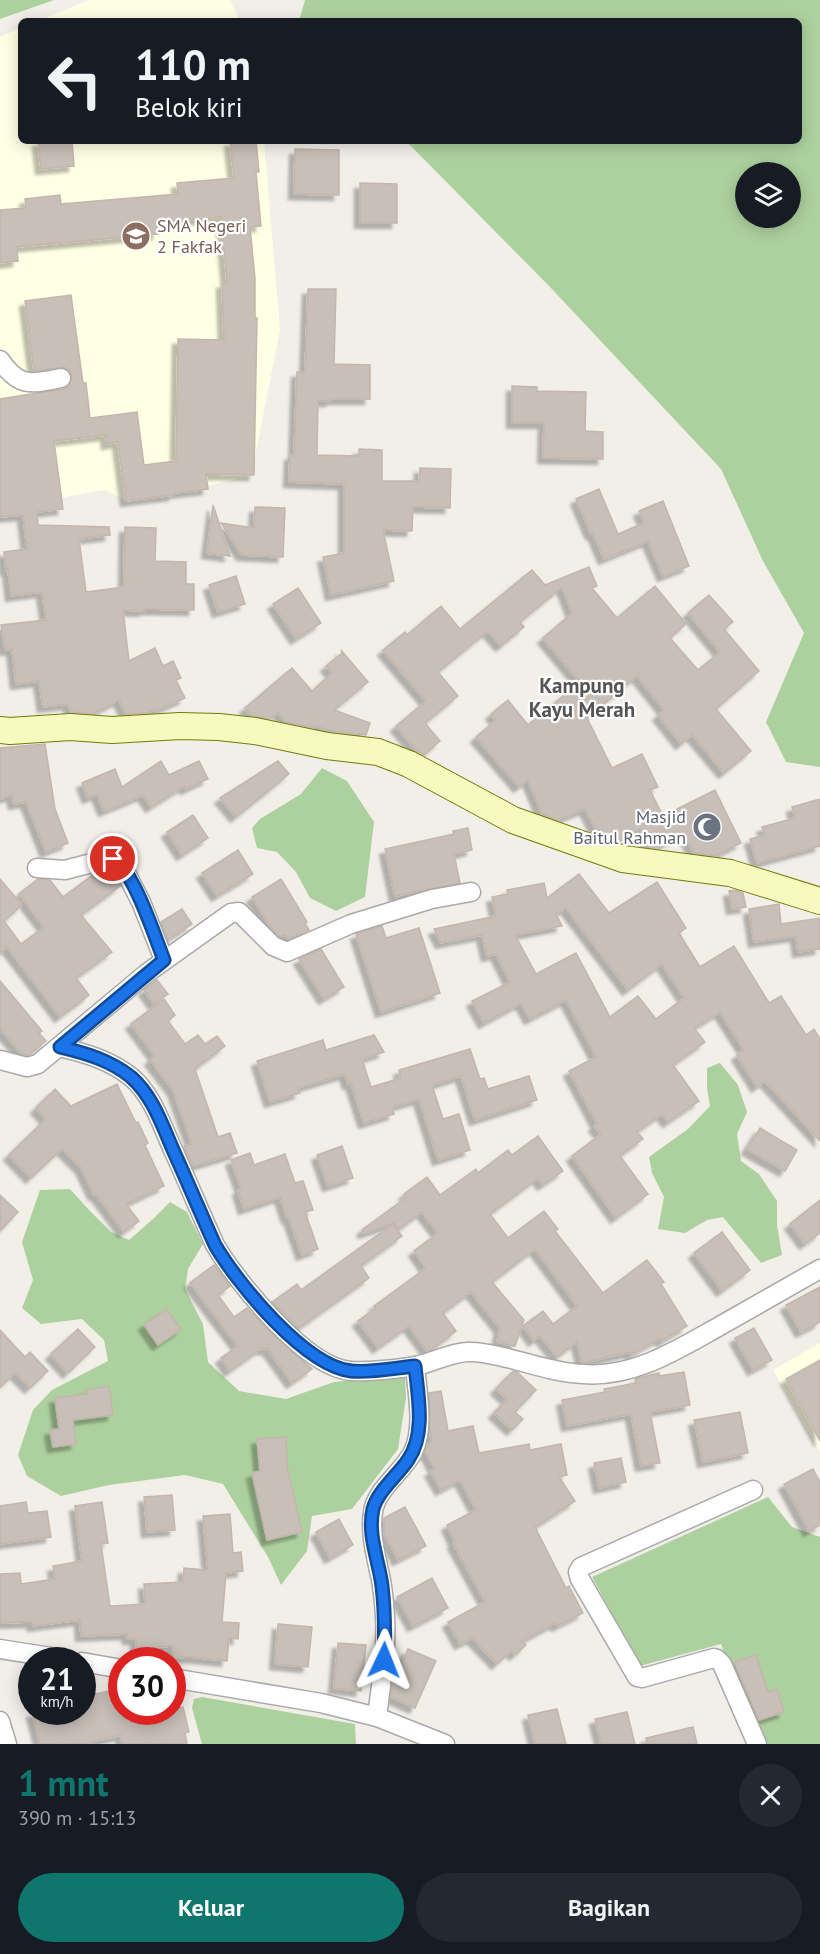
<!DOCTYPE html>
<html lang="id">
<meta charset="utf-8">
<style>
:root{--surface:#171b24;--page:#242831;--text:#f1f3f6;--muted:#9ea1a6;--accent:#0f766e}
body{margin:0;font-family:"PT Sans",sans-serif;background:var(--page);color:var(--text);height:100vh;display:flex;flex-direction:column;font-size:22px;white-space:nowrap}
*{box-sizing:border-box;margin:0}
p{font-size:20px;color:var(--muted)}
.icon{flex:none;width:33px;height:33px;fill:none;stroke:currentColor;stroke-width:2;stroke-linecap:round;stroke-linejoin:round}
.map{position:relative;height:1744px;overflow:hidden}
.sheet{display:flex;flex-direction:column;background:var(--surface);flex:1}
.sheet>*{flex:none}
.hud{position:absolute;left:18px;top:18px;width:784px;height:126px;border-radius:9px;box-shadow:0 3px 15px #0003;background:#171b24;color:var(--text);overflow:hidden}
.fabs{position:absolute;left:735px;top:162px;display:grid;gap:12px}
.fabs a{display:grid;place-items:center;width:66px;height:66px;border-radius:50%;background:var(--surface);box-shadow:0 3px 15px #0003;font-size:30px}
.speed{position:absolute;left:18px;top:1647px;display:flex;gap:12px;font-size:30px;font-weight:700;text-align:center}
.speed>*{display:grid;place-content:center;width:78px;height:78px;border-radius:50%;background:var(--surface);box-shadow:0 3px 15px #0003;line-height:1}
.speed small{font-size:15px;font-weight:400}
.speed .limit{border:9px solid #d22;background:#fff;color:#111}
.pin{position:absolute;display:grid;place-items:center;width:51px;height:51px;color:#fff;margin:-26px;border:3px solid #fff;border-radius:50%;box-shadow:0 2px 6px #0007}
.me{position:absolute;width:66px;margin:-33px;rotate:2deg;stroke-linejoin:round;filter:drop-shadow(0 0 4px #0008)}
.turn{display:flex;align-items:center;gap:21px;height:126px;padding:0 18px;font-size:27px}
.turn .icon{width:78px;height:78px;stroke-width:2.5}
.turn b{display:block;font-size:42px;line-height:51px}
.round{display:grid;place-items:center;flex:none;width:63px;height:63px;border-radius:32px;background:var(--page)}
.headline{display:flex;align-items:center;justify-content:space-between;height:102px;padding:0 18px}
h1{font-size:36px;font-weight:600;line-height:45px;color:var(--accent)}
.button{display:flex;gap:12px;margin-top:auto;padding:12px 18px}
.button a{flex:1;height:69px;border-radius:36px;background:var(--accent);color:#fff;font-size:24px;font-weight:600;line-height:69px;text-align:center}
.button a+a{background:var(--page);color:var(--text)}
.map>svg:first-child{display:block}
.education{fill:#ffffe5}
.forest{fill:#add19e;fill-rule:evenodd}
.building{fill:#c7bfb8;stroke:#c4b6ab;stroke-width:1.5;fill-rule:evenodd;filter:url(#shadow)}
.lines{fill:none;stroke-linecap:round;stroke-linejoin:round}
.minor-casing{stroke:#a9a9a9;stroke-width:21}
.secondary-casing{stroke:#707d05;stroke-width:28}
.minor{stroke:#fff;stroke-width:18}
.secondary{stroke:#f7fabf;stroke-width:26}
.route-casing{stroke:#114b97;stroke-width:15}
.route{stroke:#1a73e8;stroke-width:10}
.labels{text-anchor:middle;stroke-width:4.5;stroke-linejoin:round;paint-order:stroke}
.education-label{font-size:18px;fill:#785e54;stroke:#fff;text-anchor:start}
.worship-label{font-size:18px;fill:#5b616d;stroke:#fff;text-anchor:end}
.quarter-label{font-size:21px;font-weight:bold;fill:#555;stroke:#fff}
</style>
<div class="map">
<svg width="820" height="1744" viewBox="0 0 820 1744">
<defs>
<filter id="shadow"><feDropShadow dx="-5.5" dy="5.5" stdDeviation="1.5" flood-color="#0004"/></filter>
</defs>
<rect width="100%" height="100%" fill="#f2efe9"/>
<!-- education -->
<g class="education">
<path d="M89,0H230L240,21H38Z"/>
<path d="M21,28V141H264L280,330L254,462L248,477L129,502L105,490L12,506L0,433V37Z"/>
<path d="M820,1343V1452L773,1370Z"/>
</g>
<!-- forest -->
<g class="forest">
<path d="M0,0H54L0,19Z"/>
<path d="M305,0H820V767L786,762L766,722L804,633L763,561L721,469L550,287L406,141H800V21H299ZM746,172H790V218H746Z"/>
<path d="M322,768L347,781L374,822L365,897L336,911L310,898L296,872L277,852L257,848L252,828L260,819L301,794Z"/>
<path d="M720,1063L738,1085L747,1112L737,1134L741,1161L759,1174L777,1201V1225L782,1255L761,1263L723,1217L707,1220L685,1233L658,1229L664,1197L652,1173L649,1157L688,1129L710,1106L707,1088V1068Z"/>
<path d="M70,1189L90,1211L111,1232L129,1240L153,1219L170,1202L187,1212L203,1244L188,1269L185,1289L203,1324L208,1362L239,1391L286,1399L334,1382L405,1375L406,1398L398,1449L352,1509L312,1516L307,1551L281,1585L268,1557L223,1484L185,1475L109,1485L61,1496L27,1476L18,1455L33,1410L52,1390L108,1361L104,1340L82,1319L41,1324L22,1308L33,1280L22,1242L40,1190Z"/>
<path d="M768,1497L792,1527L820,1537V1744H768L754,1727L721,1644L640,1666L592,1577Z"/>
<path d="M202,1697L355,1724L356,1744H202L192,1708L194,1699Z"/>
</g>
<!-- building -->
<g class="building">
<path d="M38,141H72L74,166L41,169Z"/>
<path d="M230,141H256L259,172H256L261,226L250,227L255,279V318H257L254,475L206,474L208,489L174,493V495L126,501L118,442L107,444L106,435L54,441L63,509L37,512L38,525L109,527L110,535L79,539L86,592L124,587L125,527L156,528L155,561L186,562V584H194V610L144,609V611L123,610L129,661L155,648L163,666L173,661L181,678L176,680L185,698L156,711L155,709L148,713L126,714L119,700L92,714L72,712L68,704L43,707L39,681L16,684L12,649L5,650L1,625L46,620L42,592L11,596L8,569L6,570L4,552L27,549L23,515L0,517V399L63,389L69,386L72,376L70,371L64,367L34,371L25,301L71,295L83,383H86L90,418L137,412L144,465L176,461L178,339L224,340L222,283H227L221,217L157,223L158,234L17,247L18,261L0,263V210L26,208L25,199L60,195L61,204L178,194L177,183L234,178Z"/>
<path d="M295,149L339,150V195L294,194Z"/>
<path d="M360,183L397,184V223H360Z"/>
<path d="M308,289H336L334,364L370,365V399H331V401H318L317,455L359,456V449L382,450V481H419L420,468L451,469L450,508L413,507L412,531L383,530L394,581L331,595L323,557L344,553V484L289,482L290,455H294L297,372H305Z"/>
<path d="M512,386L537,387V391L586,392L585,431L603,432V459L543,458L544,423H512Z"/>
<path d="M599,489L618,534L644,523L639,511L663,501L689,566L663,576L648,541L604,559L593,533L591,534L576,499Z"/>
<path d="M213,505L230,556L207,553Z"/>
<path d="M255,507L285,508L283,557L242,555L221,523L254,528Z"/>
<path d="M589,567L597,586L592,588L617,618L655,586L686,624L670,638L698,670L720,652L688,613L709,595L733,622L724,629L759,671L716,709L751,751L724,773L692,735L681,744L658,715L664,710L637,676L587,718L612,768L642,754L658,787L650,790L663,816L715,790L741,843L715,856L694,853L684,834L655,848L650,847L640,829L616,841L598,834L585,809L558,820L542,814L528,780L519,787L476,737L496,720L491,714L508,700L528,725L580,682L543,638L572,613L562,587L520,622L524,627L501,646L488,631L438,672L458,696L425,723L440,741L424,755L417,751L396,726L426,701L383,650L405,632L407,635L441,606L460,629L532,570L545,585Z"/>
<path d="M236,576L245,604L218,612L209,585Z"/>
<path d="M298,588L321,623L296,639L273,604Z"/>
<path d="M341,650L368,682L334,710L370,723L366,735L331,731L316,726L314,728L286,722L278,712L270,719L252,716L245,708L292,668L312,691L332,673L326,666L341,654L343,656Z"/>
<path d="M45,744L55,809L68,843L46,852L26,802L14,804L12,795L0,799V748Z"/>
<path d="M161,761L169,775L199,761L208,779L186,789L184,786L151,807L143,795L104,811L97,794L88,798L82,783L115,769L122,787Z"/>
<path d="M278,761L289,774L236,817L220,798Z"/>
<path d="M820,799V846L757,863L750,839L765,835L762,827L795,818L792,807Z"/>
<path d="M193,815L208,838L182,855L167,832Z"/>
<path d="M468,828L472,850L454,854L460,883L395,896L385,849L454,834L453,831Z"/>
<path d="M238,850L253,874L217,896L202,873Z"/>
<path d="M107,871L114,874L120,886L81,915L112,952L76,978L89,995L60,1017L7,947L0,953V879L22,905L4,921L21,944L44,927L19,894L38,879L50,880L63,897L94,874Z"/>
<path d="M579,874L609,913L657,882L686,928L679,933L700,967L734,946L769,1003L781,996L806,1035L814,1029L820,1039V1141L765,1081L757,1087L737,1055L744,1050L720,1012L694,1028L705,1042L673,1065L699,1101L668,1122L662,1114L637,1132L643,1139L620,1156L648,1194L616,1218L572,1156L601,1134L594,1126L597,1124L569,1071L596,1057L566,1000L530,1019L521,1003L484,1023L472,1001L510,982L496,954L487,956L482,935L441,943L434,929L496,916L492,897L508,894L507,890L544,883L547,898ZM566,908L628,990L662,964L684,998L656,1019L638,996L610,1017L576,953L536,974L515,935L562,926L556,914Z"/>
<path d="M281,879L307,922L305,923L309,930L288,939L285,935L279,937L272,929L252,897Z"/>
<path d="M736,890L743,893L746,907L732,909L729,891Z"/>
<path d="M779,904L781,924L820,918V949L798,952L796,936L754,942L749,909Z"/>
<path d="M182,909L192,924L168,940L161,922Z"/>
<path d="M382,926L386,938L419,928L440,993L381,1012L356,934Z"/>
<path d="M321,949L344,987L324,999L299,959Z"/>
<path d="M157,980L168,994L154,1004L144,990Z"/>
<path d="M0,981L42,1031L39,1033L46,1041L29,1055L22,1054L0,1029Z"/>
<path d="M164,999L175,1015L168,1021L185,1044L198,1035L205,1044L217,1036L225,1046L195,1069L218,1137L230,1133L237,1153L193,1166L184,1146L192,1144L173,1090L150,1060L155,1056L131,1024Z"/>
<path d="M374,1035L384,1052L362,1059L371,1087L401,1078L399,1070L470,1049L480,1079L484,1078L488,1089L529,1076L537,1100L475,1120L461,1076L432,1085L443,1119L459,1114L470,1150L438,1160L419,1099L392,1107L394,1114L364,1123L351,1083L348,1084L345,1074L298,1088L300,1093L270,1102L257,1061L323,1040L326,1050Z"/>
<path d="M117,1084L136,1123L138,1122L148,1143L145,1145L164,1186L126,1204L139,1221L124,1232L96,1194L94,1195L81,1168L62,1149L31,1178L9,1155L46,1119L36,1108L55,1089L71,1106Z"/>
<path d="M760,1128L797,1150L785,1171L747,1149Z"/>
<path d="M538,1136L563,1171L543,1185L538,1178L490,1214L508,1238L544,1211L558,1229L555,1231L603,1293L647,1260L664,1282L661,1284L687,1326L662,1341L660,1338L631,1355L630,1352L582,1363L577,1342L557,1357L540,1336L534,1341L523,1326L543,1311L553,1324L577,1306L535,1249L492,1282L524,1320L515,1346L497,1342L500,1328L471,1292L443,1313L456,1331L431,1350L427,1351L409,1326L378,1348L358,1321L376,1308L374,1306L426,1268L414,1251L438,1233L422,1212L398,1230L394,1223L364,1233L362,1230L407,1197L404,1194L427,1177L440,1195L476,1169L478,1173L508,1150L512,1155Z"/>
<path d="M342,1146L353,1178L328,1186L317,1155Z"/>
<path d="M250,1153L254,1165L285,1154L295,1183L303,1181L313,1210L305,1212L318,1249L302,1255L289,1218H287L280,1197L244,1209L238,1190L241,1188L231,1160Z"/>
<path d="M0,1195L18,1212L0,1231Z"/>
<path d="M820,1200V1233L805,1244L790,1224Z"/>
<path d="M393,1224L402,1236L361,1266L369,1278L299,1328L272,1302L297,1284L301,1290Z"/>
<path d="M722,1232L750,1270L722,1291L694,1253Z"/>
<path d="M214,1265L230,1286L218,1295L234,1317L247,1308L267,1329L312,1369L292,1383L267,1348L264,1350L262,1348L230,1371L221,1358L238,1346L190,1283Z"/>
<path d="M820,1287V1322L801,1332L786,1305Z"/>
<path d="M166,1309L181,1329L158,1345L144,1325Z"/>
<path d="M754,1328L772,1360L753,1370L735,1338Z"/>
<path d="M78,1329L95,1347L68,1373L51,1354Z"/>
<path d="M0,1330L25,1357L30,1352L48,1371L30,1388L15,1373L0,1387Z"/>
<path d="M820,1360V1441L786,1379Z"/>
<path d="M513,1371L517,1372L536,1390L515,1412L523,1419L512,1430L494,1413L507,1399L496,1389Z"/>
<path d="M684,1372L690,1405L650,1412L660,1463L641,1466L631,1414L567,1426L562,1400L605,1392L604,1389L636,1383L635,1379L646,1376L659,1373V1376Z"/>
<path d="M109,1386L113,1415L73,1420L76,1444L53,1447L50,1430L59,1429L55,1398L88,1394L85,1390Z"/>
<path d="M441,1391L448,1431L473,1426L479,1453L529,1444L530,1450L561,1444L567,1475L559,1477L575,1501L535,1527L566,1588L569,1586L583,1613L557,1626L555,1623L522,1641L526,1645L515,1655L511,1651L497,1664L472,1638L460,1644L448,1622L485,1602L453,1543L455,1542L447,1525L476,1510L460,1480L441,1490L430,1471L435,1469L425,1451L428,1445L432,1442L430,1433L429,1393Z"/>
<path d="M740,1412L748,1453L703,1462L694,1420Z"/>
<path d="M286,1437L287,1466L302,1532L267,1540L252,1473L260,1471L257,1439Z"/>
<path d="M621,1458L626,1482L599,1488L594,1463Z"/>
<path d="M813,1469L820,1482V1525L809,1531L784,1484Z"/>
<path d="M172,1495L175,1530L147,1532L144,1497Z"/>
<path d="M26,1502L28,1513L47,1511L51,1537L0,1544V1506Z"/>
<path d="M102,1502L108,1543L101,1544L110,1606L145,1604L144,1584L183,1582L184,1568L208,1570L203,1516L230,1514L233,1553L241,1552L243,1571L226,1573L222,1622L239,1623L238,1639L229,1638L227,1661L190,1657L174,1658L173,1646L136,1648V1639H128L127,1634L81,1636L80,1620L33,1626L32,1622L0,1623V1574L20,1573L21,1584L55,1579L53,1566L82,1561L75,1506Z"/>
<path d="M405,1507L426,1546L398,1560L384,1533V1518Z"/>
<path d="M339,1519L353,1545L330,1558L316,1532Z"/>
<path d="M432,1578L448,1608L413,1626L397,1597Z"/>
<path d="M278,1624L312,1627L308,1667L275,1664Z"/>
<path d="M338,1643L366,1645L361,1691L334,1688Z"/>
<path d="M408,1649L436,1661L415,1708L391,1697L393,1683Z"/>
<path d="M756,1655L768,1692L777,1689L784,1712L759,1720L734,1662Z"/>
<path d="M122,1688V1712H172V1709L183,1707L189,1732L185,1733L187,1744H122L121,1735L92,1742V1744H40L32,1712H82V1697Z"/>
<path d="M557,1709L566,1744H535L528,1715Z"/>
<path d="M627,1712L635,1744H601L595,1719Z"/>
<path d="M693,1727L697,1744H647L646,1738Z"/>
</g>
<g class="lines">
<!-- minor casing -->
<g class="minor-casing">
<g id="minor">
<path d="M0,360C19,388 31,384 61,378"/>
<path d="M37,868L65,870L107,859L117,861L123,867L141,902L164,960"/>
<path d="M59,1047C85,1053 110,1060 131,1077C153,1095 162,1127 174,1152C188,1183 201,1214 215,1245C237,1282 306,1368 351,1371C366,1372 400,1369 415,1366C432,1363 449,1353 467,1352C481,1351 494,1355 507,1358C532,1364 557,1373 583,1374C633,1378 675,1351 718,1327C752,1308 786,1288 820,1269"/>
<path d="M0,1060L27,1067L38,1064L147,973L231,913L239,912L273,946L287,952L351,924L432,899L471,892"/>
<path d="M753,1490L581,1567L578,1572L580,1579L637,1677L642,1678L714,1658L717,1659L722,1664L757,1744"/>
<path d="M0,1649L70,1660"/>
<path d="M82,1662L122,1669"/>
<path d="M172,1678L321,1703L377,1717L445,1744"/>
<path d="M377,1717C381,1684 387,1650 385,1616C384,1601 383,1586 379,1571C375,1551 370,1533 373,1512C376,1489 402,1473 413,1452C425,1427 417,1392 415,1366"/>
<path d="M0,1721L7,1744"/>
</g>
</g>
<!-- secondary casing -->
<g class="secondary-casing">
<path id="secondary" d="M0,730L10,731L70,727L112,730L180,726L219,727L255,731L327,746L378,752L409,764L513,820L623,859L730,873L820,901"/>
</g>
<!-- minor -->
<use href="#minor" class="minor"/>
<!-- secondary -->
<use href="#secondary" class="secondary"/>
</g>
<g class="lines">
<!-- route casing -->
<g class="route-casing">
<path id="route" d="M113,859C133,869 155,937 164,960L60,1047C85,1053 110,1060 131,1077C153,1096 163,1127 174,1152C188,1183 201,1214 215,1245C237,1283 305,1366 351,1371C369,1373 396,1368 415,1366C418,1396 426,1434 408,1460C397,1476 378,1491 373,1509C367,1535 379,1561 382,1586C385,1611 385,1635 384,1660"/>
</g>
<!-- route -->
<use href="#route" class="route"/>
</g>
<!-- icons -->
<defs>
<g id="school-disc" transform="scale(1.5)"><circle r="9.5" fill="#8d6e63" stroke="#fff"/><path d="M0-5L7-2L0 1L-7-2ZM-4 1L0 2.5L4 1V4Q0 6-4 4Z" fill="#fff"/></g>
<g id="mosque-disc" transform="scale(1.5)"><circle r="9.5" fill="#6b7280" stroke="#fff"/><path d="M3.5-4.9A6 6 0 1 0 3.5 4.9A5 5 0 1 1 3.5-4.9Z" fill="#fff"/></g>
</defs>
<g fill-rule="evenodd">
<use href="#school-disc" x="136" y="236"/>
<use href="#mosque-disc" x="707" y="827"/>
</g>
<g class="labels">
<!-- education labels -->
<g class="education-label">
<text x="157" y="232">SMA Negeri<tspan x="157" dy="21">2 Fakfak</tspan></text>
</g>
<!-- worship labels -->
<g class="worship-label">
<text x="686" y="823">Masjid<tspan x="686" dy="21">Baitul Rahman</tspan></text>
</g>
<!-- quarter labels -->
<g class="quarter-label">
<text x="582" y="693">Kampung<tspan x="582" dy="24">Kayu Merah</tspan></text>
</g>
</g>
</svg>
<div class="fabs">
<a><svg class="icon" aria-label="layers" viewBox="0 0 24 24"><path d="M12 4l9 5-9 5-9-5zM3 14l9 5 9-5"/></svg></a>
</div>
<div class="speed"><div>21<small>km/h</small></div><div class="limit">30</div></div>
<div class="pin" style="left:113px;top:859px;background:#d93025"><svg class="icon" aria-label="arrive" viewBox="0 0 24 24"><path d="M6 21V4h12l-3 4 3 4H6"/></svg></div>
<svg class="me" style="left:384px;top:1660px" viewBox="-20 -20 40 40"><path d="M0-17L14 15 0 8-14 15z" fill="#1a73e8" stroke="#fff" stroke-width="4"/></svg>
<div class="hud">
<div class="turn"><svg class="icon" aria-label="left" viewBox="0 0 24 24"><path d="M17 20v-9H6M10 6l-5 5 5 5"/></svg><div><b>110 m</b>Belok kiri</div></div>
</div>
</div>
<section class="sheet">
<div class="headline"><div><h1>1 mnt</h1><p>390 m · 15:13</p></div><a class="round"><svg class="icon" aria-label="close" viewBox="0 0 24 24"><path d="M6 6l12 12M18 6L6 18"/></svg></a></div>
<div class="button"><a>Keluar</a><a>Bagikan</a></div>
</section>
